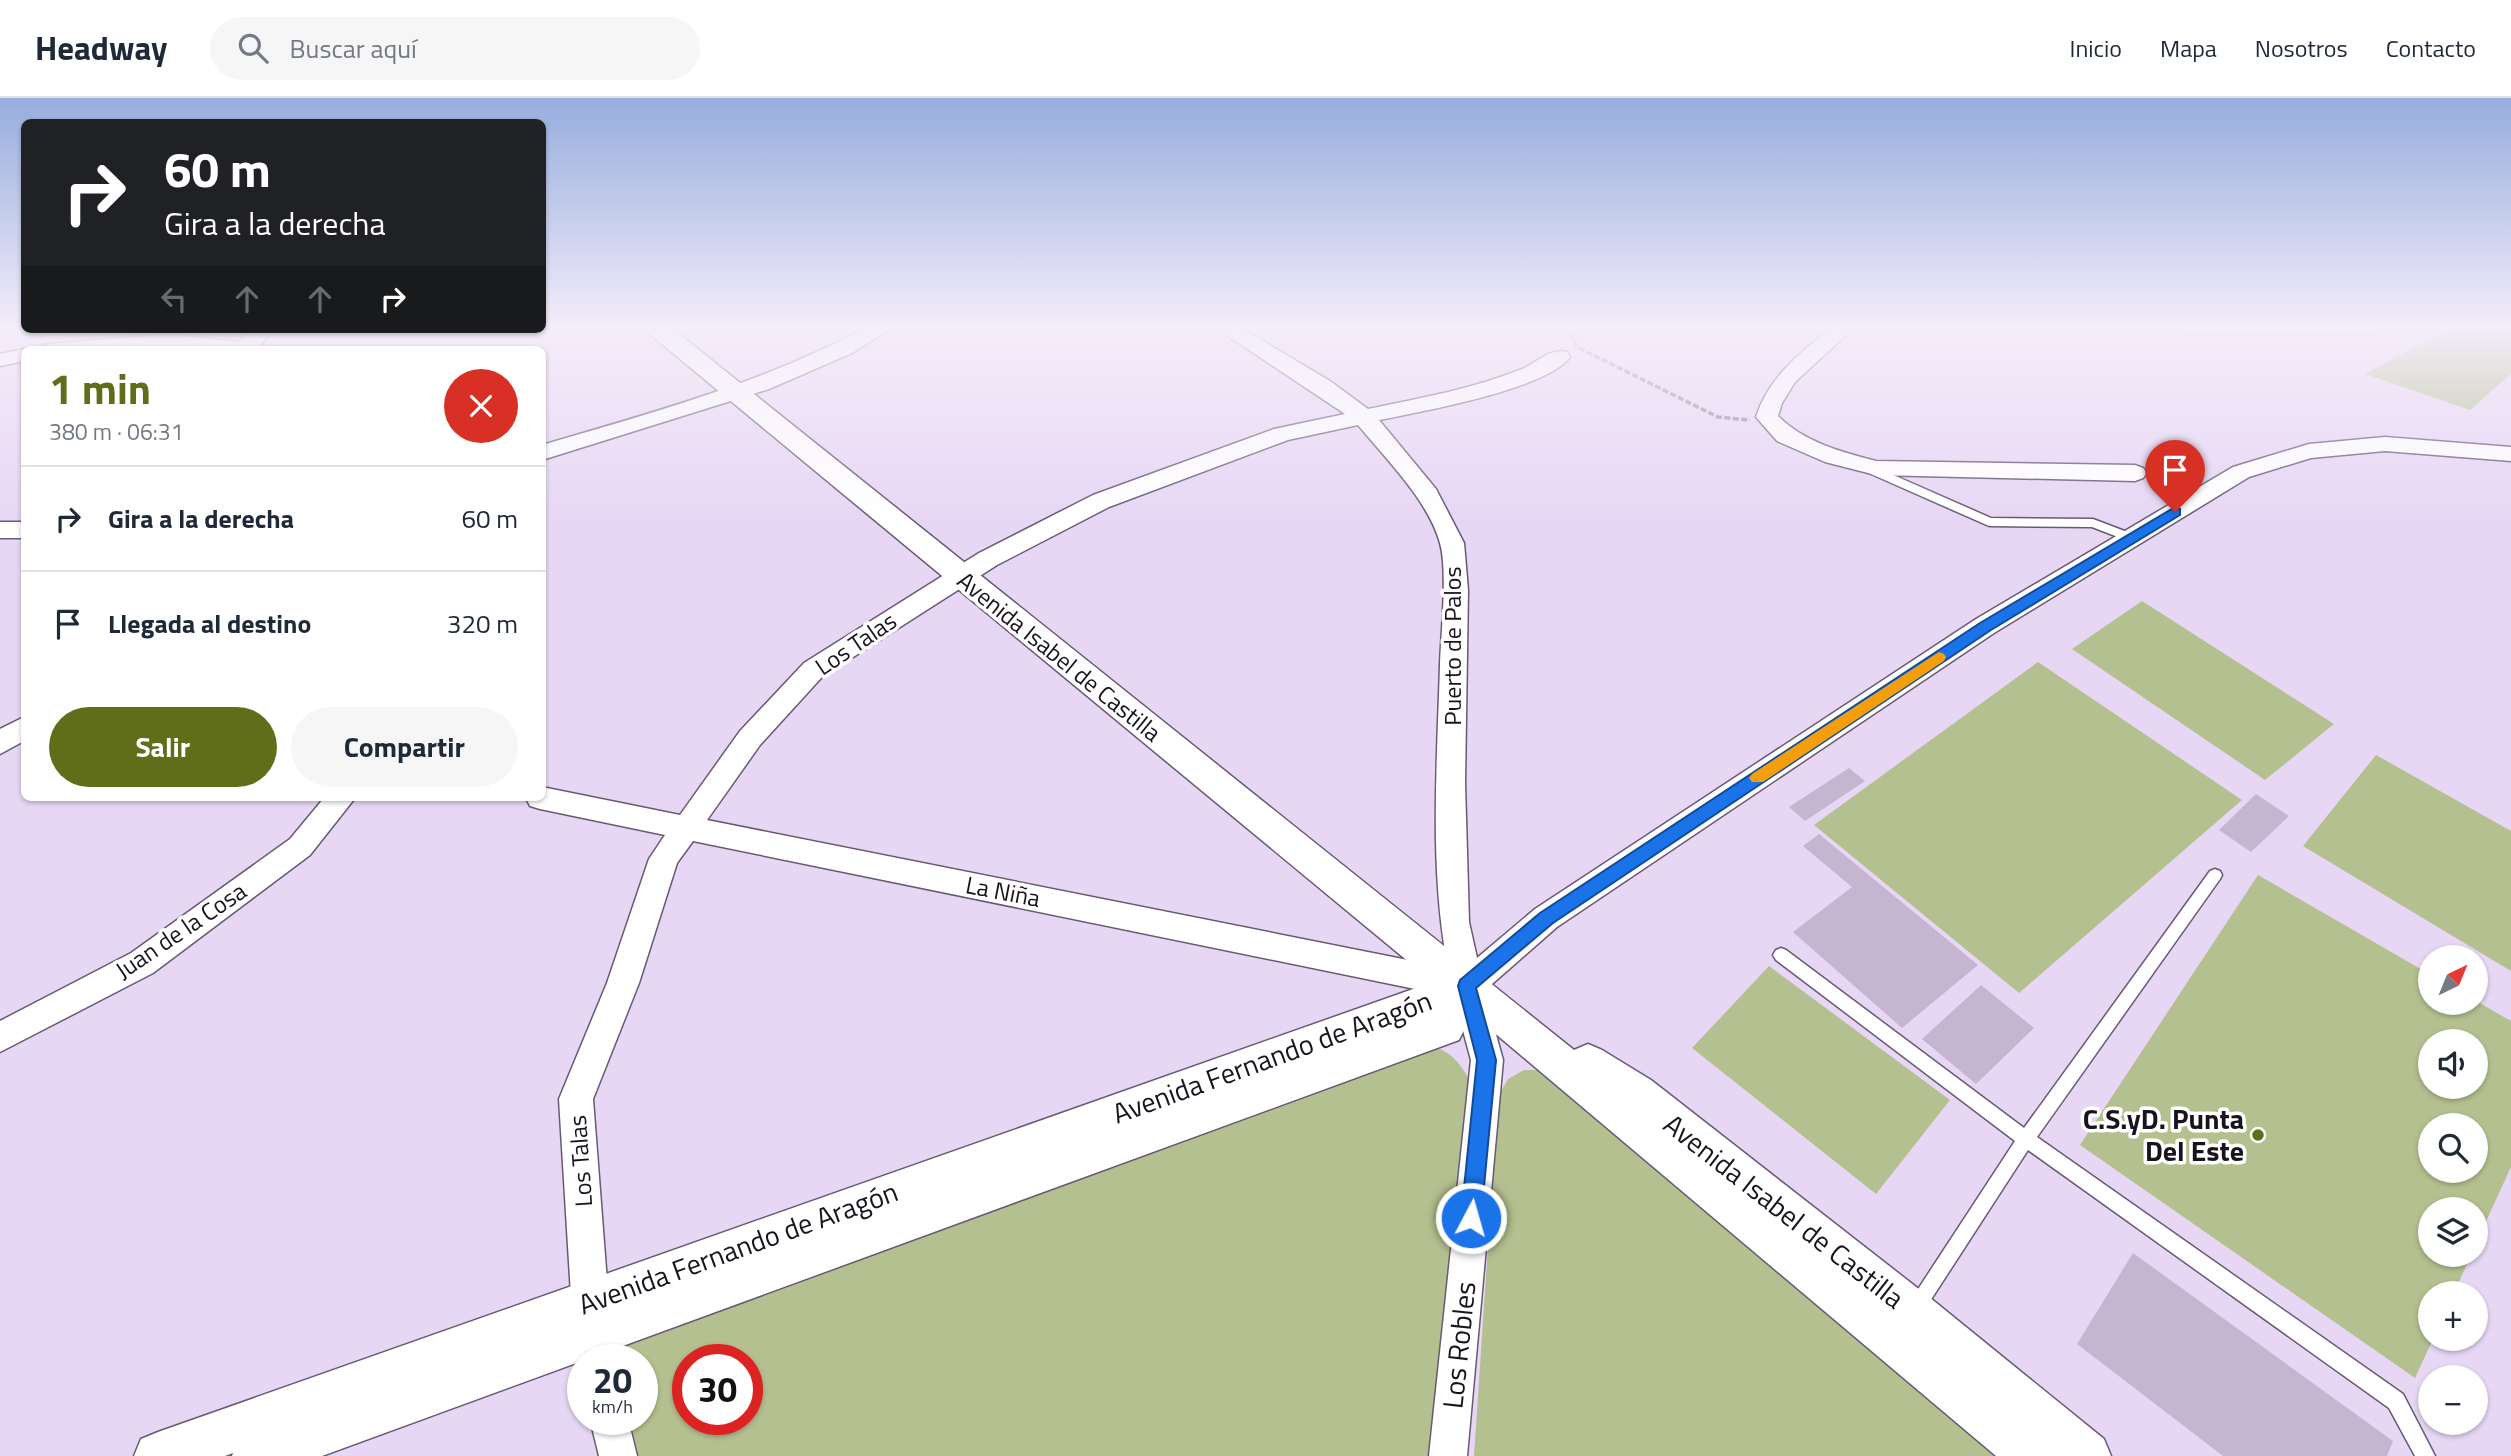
<!DOCTYPE html>
<html lang="es">
<meta charset="utf-8">
<style>
:root{--surface:#fff;--page:#f6f6f7;--text:#1f2937;--muted:#747a83;--line:#e0e1e3;--accent:#616e19}
body{margin:0;font-family:"Titillium Web",sans-serif;background:var(--page);color:var(--text);height:100vh;display:flex;flex-direction:column;font-size:26px;white-space:nowrap}
*{box-sizing:border-box;margin:0}
p{font-size:23px;color:var(--muted)}
.icon{flex:none;width:38px;height:38px;fill:none;stroke:currentColor;stroke-width:2;stroke-linecap:round;stroke-linejoin:round}
.map{position:relative;flex:1;overflow:hidden}
.details{position:absolute;left:21px;top:248px;width:525px;height:455px;display:flex;flex-direction:column;background:var(--surface);border-radius:10px;box-shadow:0 2px 5px #0004}
.details>*{flex:none}
.banner{position:absolute;left:21px;top:21px;width:525px;height:214px;border-radius:10px;box-shadow:0 2px 5px #0004;background:#202124;color:#fff;overflow:hidden}
.needle{width:46px;rotate:43deg}
.fabs{position:absolute;left:2418px;top:847px;display:grid;gap:14px}
.fabs a{display:grid;place-items:center;width:70px;height:70px;border-radius:50%;background:var(--surface);box-shadow:0 2px 5px #0004;font-size:35px}
.speed{position:absolute;left:567px;top:1246px;display:flex;gap:14px;font-size:35px;font-weight:700;text-align:center}
.speed>*{display:grid;place-content:center;width:91px;height:91px;border-radius:50%;background:var(--surface);box-shadow:0 2px 5px #0004;line-height:1}
.speed small{font-size:18px;font-weight:400}
.speed .limit{border:10px solid #d22;background:#fff;color:#111}
.pin{position:absolute;display:grid;place-items:center;width:60px;height:60px;color:#fff;margin:-72px -30px;border-radius:50% 50% 50% 0;rotate:-45deg;box-shadow:0 0 7px #0007}
.pin .icon{rotate:45deg}
.me{position:absolute;width:77px;margin:-38px;rotate:6deg;stroke-linejoin:round;filter:drop-shadow(0 0 5px #0008)}
.turn{display:flex;align-items:center;gap:24px;height:147px;padding:0 28px;font-size:32px}
.turn .icon{width:91px;height:91px;stroke-width:2.5}
.turn b{display:block;font-size:49px;line-height:60px}
.lanes{display:flex;align-items:center;height:66px;padding:0 28px;background:#0003;justify-content:center;gap:35px;direction:ltr}
.lanes .off{opacity:.35}
.round{display:grid;place-items:center;flex:none;width:74px;height:74px;border-radius:37px;background:var(--page)}
.head{display:flex;align-items:center;justify-content:space-between;height:119px;padding:0 28px}
h1{font-size:42px;font-weight:700;line-height:52px;color:var(--accent)}
.primary-button{display:flex;gap:14px;margin-top:auto;padding:14px 28px}
.primary-button a{flex:1;height:80px;border-radius:42px;background:var(--accent);color:#fff;font-size:28px;font-weight:700;line-height:80px;text-align:center}
.primary-button a+a{background:var(--page);color:var(--text)}
ul{padding:0;list-style:none}
li{display:flex;align-items:center;gap:21px;height:105px;padding:0 28px;border-top:2px solid var(--line)}
li div{flex:1}
li b{display:block;font-size:26px}
li em{font-style:normal}
header{display:flex;align-items:center;gap:42px;box-sizing:border-box;height:98px;padding:0 35px;background:var(--surface);border-bottom:2px solid var(--line)}
header strong{font-size:33px}
nav{display:flex;gap:38px;margin-inline-start:auto;font-size:24px}
.search{width:490px;height:63px;background:var(--page);display:flex;align-items:center;gap:18px;box-sizing:border-box;padding:0 24px;border-radius:38px;color:var(--muted);font-size:26px}
.map>svg:first-child{display:block}
.green{fill:#b5c090;fill-rule:evenodd}
.building{fill:#c5b5d1}
.lines{fill:none;stroke-linecap:round;stroke-linejoin:round}
.service-casing{stroke:#685a73;stroke-width:3}
.minor-casing{stroke:#685a73;stroke-width:3}
.tertiary-casing{stroke:#685a73;stroke-width:3}
.path{stroke:#8b8094;stroke-width:3.5;stroke-dasharray:6 2.5;stroke-linecap:butt}
.service{fill:#fff;fill-rule:evenodd}
.minor{fill:#fff;fill-rule:evenodd}
.tertiary{fill:#fff;fill-rule:evenodd}
.route{fill:#1a73e8;stroke:#114b97;stroke-width:2}
.slow{fill:#f59e0b}
.poi-dot{fill:#616e19;stroke:#fff;stroke-width:2.5}
.labels{text-anchor:middle;stroke-width:7;stroke-linejoin:round;paint-order:stroke}
.street-label{font-size:24px;fill:#18131d;stroke:#fff}
.near-street-label{font-size:28px;fill:#18131d;stroke:#fff}
.near-poi-label{font-size:28px;font-weight:bold;fill:#18131d;stroke:#fff;text-anchor:end}
</style>
<header>
<strong>Headway</strong>
<div class="search"><svg class="icon" aria-label="search" viewBox="0 0 24 24"><circle cx="10" cy="10" r="6"/><path d="M15 15l6 6"/></svg>Buscar aquí</div>
<nav><a>Inicio</a><a>Mapa</a><a>Nosotros</a><a>Contacto</a></nav>
</header>
<div class="map">
<svg width="2511" height="1358" viewBox="0 0 2511 1358">
<rect width="100%" height="100%" fill="#e7d7f4"/>
<!-- green -->
<g class="green">
<path d="M2453,228H2511V276L2470,312L2365,276Z"/>
<path d="M2142,503L2334,626L2265,682L2072,551Z"/>
<path d="M2038,564L2242,702L2019,895L1814,727Z"/>
<path d="M2376,657L2511,733V873L2303,748Z"/>
<path d="M2258,777L2431,877V905H2476V903L2511,923V1069L2476,1145V1111H2431V1157H2471L2454,1195H2431V1241H2433L2415,1280L2080,1047ZM2476,943V989H2431V943ZM2476,1027V1073H2431V1027Z"/>
<path d="M1769,868L1950,1002L1876,1096L1692,950Z"/>
<path d="M1433,948C1452,955 1459,964 1469,981L1434,1358H636L627,1321H642V1262H618L627,1246ZM688,1262H747V1321H688Z"/>
<path d="M1524,972H1542L2014,1358H1474L1498,998L1508,981Z"/>
</g>
<!-- building -->
<g class="building">
<path d="M1849,670L1865,683L1805,723L1789,709Z"/>
<path d="M2256,696L2289,718L2251,754L2219,732Z"/>
<path d="M1819,736L1978,867L1902,930L1793,834L1852,789L1803,748Z"/>
<path d="M1981,887L2034,930L1976,986L1922,941Z"/>
<path d="M2133,1155L2393,1343L2387,1358H2223L2077,1246Z"/>
</g>
<g class="lines">
<!-- service casing -->
<g class="service-casing">
<g id="service">
<path d="M1866,365L1991,420L2093,421L2135,437L2137,440L2131,444L2092,429L1989,428L1862,372V366Z"/>
<path d="M2215,771L2220,773L2222,777L2220,781L2037,1039L2403,1296L2435,1358H2415L2389,1310L2028,1052L1921,1217L1915,1220L1909,1217L1906,1211L1909,1205L2015,1043L1776,862L1773,857L1776,852L1781,850L1786,852L2024,1030L2210,773Z"/>
</g>
</g>
<!-- minor casing -->
<g class="minor-casing">
<g id="minor">
<path d="M869,228H895L852,255L769,291L542,362V347C654,314 766,284 869,228Z"/>
<path d="M1213,228H1238L1330,283L1368,311C1420,300 1473,291 1522,271C1537,265 1549,250 1567,254L1570,259C1548,291 1419,314 1379,322L1436,391L1464,445L1468,492L1465,685L1469,824L1477,860L1535,811L1976,521L2233,369L2309,346L2385,339L2511,349V363L2385,353L2311,360L2249,379L1994,535L1557,829L1484,893L1503,962L1467,1358H1429L1471,962L1454,899L693,743L677,765L639,885L593,1001L613,1262H583L581,1275L575,1262L559,1001L607,885L649,761L665,737L540,711L530,708L526,700H542V689L680,717L740,633L804,565L979,455L1093,397L1274,331L1345,316ZM1358,327C1386,361 1428,402 1440,445C1448,473 1441,536 1440,567C1437,667 1429,771 1448,870L707,722L760,647L822,579L997,467L1109,409L1288,342Z"/>
<path d="M1833,228H1856L1795,284L1782,305L1778,318C1804,344 1841,354 1876,363L2135,367L2143,370L2147,375L2143,380L2135,383L1876,377L1825,364L1777,343L1756,319C1769,278 1801,255 1833,228Z"/>
<path d="M2169,228H2391L2388,232L2381,234H2179L2172,232Z"/>
<path d="M253,231H275L260,247L264,252H200L169,248L125,252H38L42,248L49,246L169,236L238,244Z"/>
<path d="M24,251L30,252H24V263L0,268V256Z"/>
<rect x="0" y="424" width="24" height="16"/>
<path d="M24,619V643L0,656V631Z"/>
<path d="M324,700H355L310,757L153,875L0,954V923L131,855L290,741Z"/>
<path d="M590,1321H628L637,1358H599Z"/>
</g>
</g>
<!-- tertiary casing -->
<g class="tertiary-casing">
<path id="tertiary" d="M640,228H669L1574,952L1588,946L1602,952L1651,982L1929,1199L2104,1341L2111,1358H1996L1472,916L1459,942L322,1358H232L233,1355L225,1358H134L141,1341L158,1334L1433,884Z"/>
</g>
<!-- path -->
<path class="path" d="M1567,228L1577,249L1718,319L1750,322"/>
<!-- service -->
<use href="#service" class="service"/>
<!-- minor -->
<use href="#minor" class="minor"/>
<!-- tertiary -->
<use href="#tertiary" class="tertiary"/>
</g>
<!-- sky -->
<linearGradient id="sky" x2="0" y2="1"><stop stop-color="#96adde"/><stop offset="0.55" stop-color="#f4edfa"/><stop offset="1" stop-color="#f4edfa" stop-opacity="0"/></linearGradient>
<rect width="2511" height="418" fill="url(#sky)"/>
<!-- route -->
<path class="route" d="M2175,409L2180,411V417L1991,532L1553,825L1476,890L1496,962L1481,1120L1478,1127L1471,1130L1464,1127L1461,1120L1477,962L1458,888L1460,882L1540,815L1980,525Z"/>
<!-- slow -->
<path class="slow" d="M1939,554L1944,556L1946,559L1944,563L1763,684H1752L1749,680L1752,676Z"/>
<!-- markers -->
<circle class="poi-dot" cx="2258" cy="1037" r="7"/>
<g class="labels">
<!-- street labels -->
<g class="street-label">
<text transform="translate(856 546) rotate(-34)" y="8">Los Talas</text>
<text transform="translate(1453 548) rotate(-90)" y="8">Puerto de Palos</text>
<text transform="translate(1059 559) rotate(39)" y="8">Avenida Isabel de Castilla</text>
<text transform="translate(1003 794) rotate(11)" y="8">La Niña</text>
<text transform="translate(181 833) rotate(-34)" y="8">Juan de la Cosa</text>
<text transform="translate(581 1063) rotate(-94)" y="8">Los Talas</text>
</g>
<!-- near-street labels -->
<g class="near-street-label">
<text transform="translate(1272 959) rotate(-20)" y="10">Avenida Fernando de Aragón</text>
<text transform="translate(1784 1113) rotate(38)" y="10">Avenida Isabel de Castilla</text>
<text transform="translate(738 1150) rotate(-20)" y="10">Avenida Fernando de Aragón</text>
<text transform="translate(1459 1247) rotate(-84)" y="10">Los Robles</text>
</g>
<!-- near-poi labels -->
<g class="near-poi-label">
<text x="2244" y="1031">C.S.yD. Punta<tspan x="2244" dy="32">Del Este</tspan></text>
</g>
</g>
</svg>
<div class="fabs">
<a><svg class="needle" viewBox="-14 -14 28 28"><path d="M0-13l5 13h-10z" fill="#e53935"/><path d="M0 13l5-13h-10z" fill="#747a83"/></svg></a>
<a><svg class="icon" aria-label="sound" viewBox="0 0 24 24"><path d="M4 9h4l5-4v14l-5-4H4zM17 9q2 3 0 6"/></svg></a>
<a><svg class="icon" aria-label="search" viewBox="0 0 24 24"><circle cx="10" cy="10" r="6"/><path d="M15 15l6 6"/></svg></a>
<a><svg class="icon" aria-label="layers" viewBox="0 0 24 24"><path d="M12 4l9 5-9 5-9-5zM3 14l9 5 9-5"/></svg></a>
<a>+</a>
<a>−</a>
</div>
<div class="speed"><div>20<small>km/h</small></div><div class="limit">30</div></div>
<div class="pin" style="left:2175px;top:414px;background:#d93025"><svg class="icon" aria-label="arrive" viewBox="0 0 24 24"><path d="M6 21V4h12l-3 4 3 4H6"/></svg></div>
<svg class="me" style="left:1471px;top:1120px" viewBox="-20 -20 40 40"><circle r="17" fill="#1a73e8" stroke="#fff" stroke-width="3"/><path d="M0-11L8 9 0 5-8 9z" fill="#fff"/></svg>
<div class="banner">
<div class="turn"><svg class="icon" aria-label="right" viewBox="0 0 24 24"><path d="M7 20v-9h11M14 6l5 5-5 5"/></svg><div><b>60 m</b>Gira a la derecha</div></div>
<div class="lanes"><svg class="icon off" aria-label="left" viewBox="0 0 24 24"><path d="M17 20v-9H6M10 6l-5 5 5 5"/></svg><svg class="icon off" aria-label="ahead" viewBox="0 0 24 24"><path d="M12 20V5M6 11l6-6 6 6"/></svg><svg class="icon off" aria-label="ahead" viewBox="0 0 24 24"><path d="M12 20V5M6 11l6-6 6 6"/></svg><svg class="icon" aria-label="right" viewBox="0 0 24 24"><path d="M7 20v-9h11M14 6l5 5-5 5"/></svg></div>
</div>
<section class="details">
<div class="head"><div><h1>1 min</h1><p>380 m · 06:31</p></div><a class="round" style="background:#d93025;color:#fff"><svg class="icon" aria-label="close" viewBox="0 0 24 24"><path d="M6 6l12 12M18 6L6 18"/></svg></a></div>
<ul>
<li><svg class="icon" aria-label="right" viewBox="0 0 24 24"><path d="M7 20v-9h11M14 6l5 5-5 5"/></svg><div><b>Gira a la derecha</b></div><em>60 m</em></li>
<li><svg class="icon" aria-label="arrive" viewBox="0 0 24 24"><path d="M6 21V4h12l-3 4 3 4H6"/></svg><div><b>Llegada al destino</b></div><em>320 m</em></li>
</ul>
<div class="primary-button"><a>Salir</a><a>Compartir</a></div>
</section>
</div>
